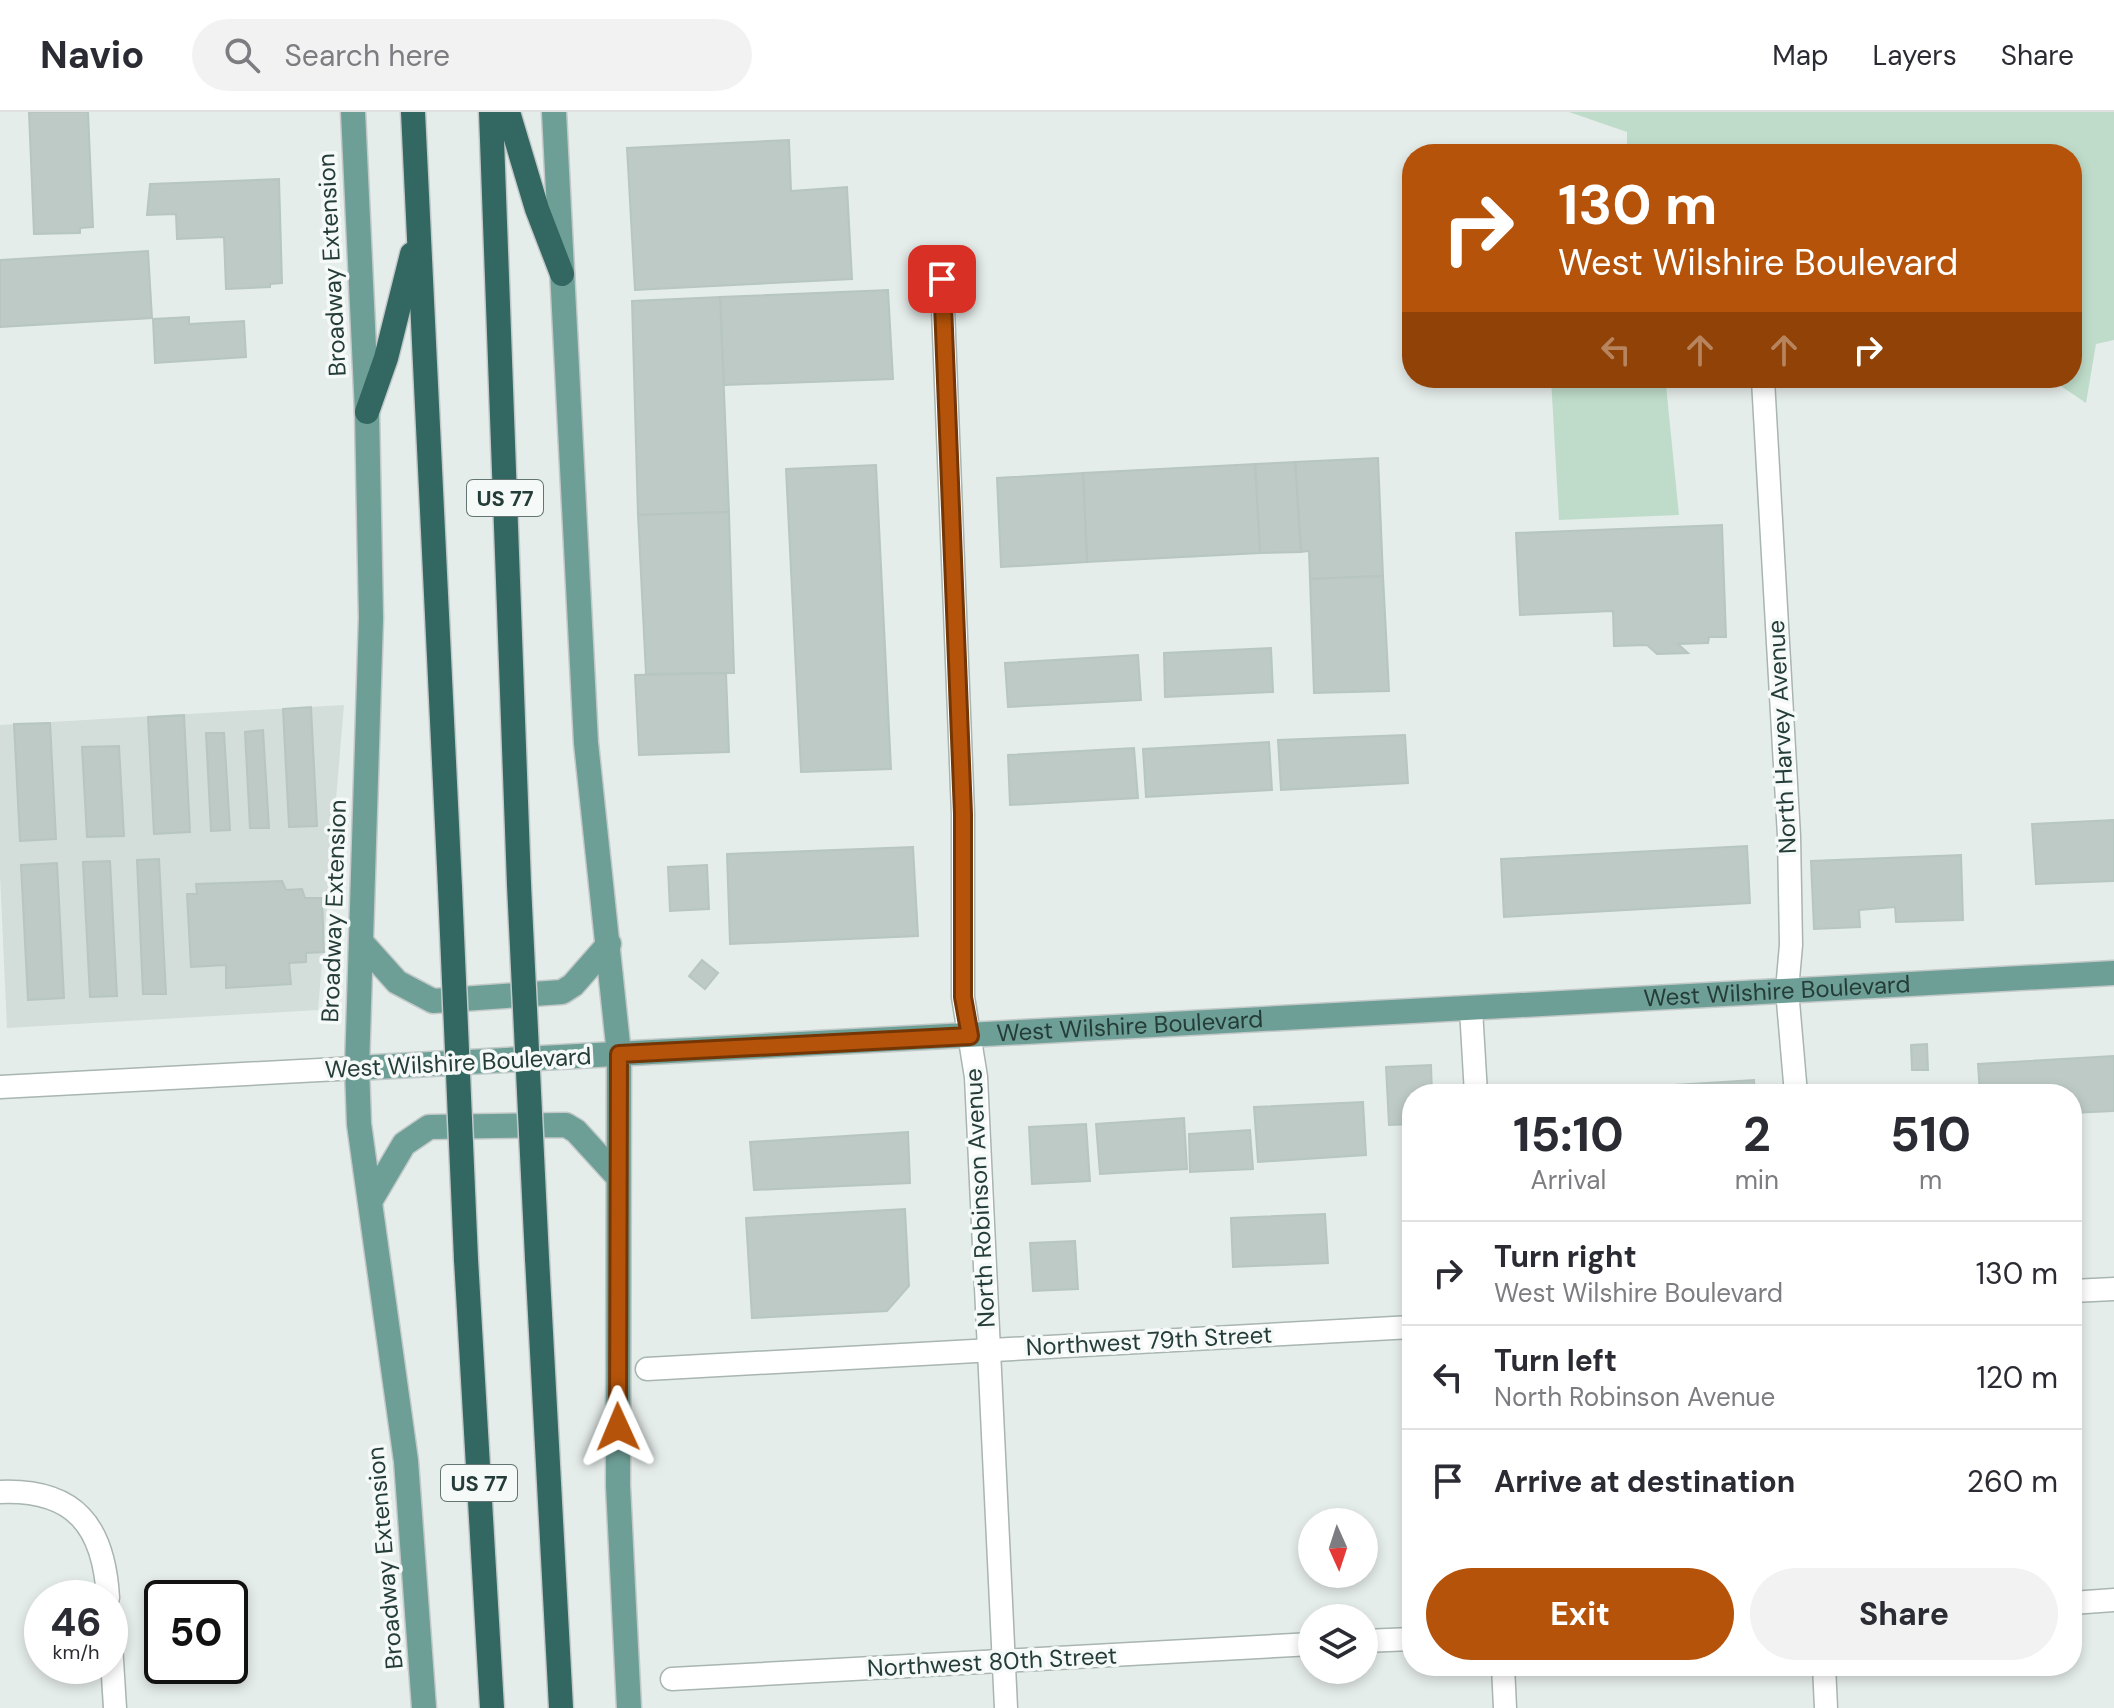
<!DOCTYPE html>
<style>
:root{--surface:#fff;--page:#f2f2f3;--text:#2b2b33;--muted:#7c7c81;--line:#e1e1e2;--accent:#b45309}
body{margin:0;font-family:"DM Sans",sans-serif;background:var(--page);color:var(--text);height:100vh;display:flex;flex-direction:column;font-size:30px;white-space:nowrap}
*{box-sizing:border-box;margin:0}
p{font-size:26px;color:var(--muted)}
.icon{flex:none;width:44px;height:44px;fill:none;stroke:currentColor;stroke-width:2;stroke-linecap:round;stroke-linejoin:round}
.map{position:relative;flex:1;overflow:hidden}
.sheet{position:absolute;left:1402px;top:972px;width:680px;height:592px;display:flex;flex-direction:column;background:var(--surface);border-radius:32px;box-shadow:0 4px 12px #0003}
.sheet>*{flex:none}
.guide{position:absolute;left:1402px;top:32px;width:680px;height:244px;border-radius:32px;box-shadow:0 4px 12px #0003;background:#b45309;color:#fff;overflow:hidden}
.needle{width:52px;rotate:177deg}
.fabs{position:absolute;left:1298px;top:1396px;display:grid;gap:16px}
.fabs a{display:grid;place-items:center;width:80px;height:80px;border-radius:50%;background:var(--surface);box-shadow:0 4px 12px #0003;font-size:40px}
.speed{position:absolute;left:24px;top:1468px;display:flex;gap:16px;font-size:40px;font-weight:700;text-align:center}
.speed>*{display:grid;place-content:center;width:104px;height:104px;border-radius:50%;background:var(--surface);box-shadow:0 4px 12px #0003;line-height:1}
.speed small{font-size:20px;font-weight:400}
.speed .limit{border:4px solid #111;border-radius:12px;background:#fff;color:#111}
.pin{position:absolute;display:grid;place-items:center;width:68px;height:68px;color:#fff;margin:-34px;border-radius:16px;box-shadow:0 4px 12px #0006}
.me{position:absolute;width:88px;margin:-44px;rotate:359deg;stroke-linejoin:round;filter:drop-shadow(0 0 6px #0008)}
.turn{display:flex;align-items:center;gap:28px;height:168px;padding:0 24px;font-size:36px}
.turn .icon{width:104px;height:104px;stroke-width:2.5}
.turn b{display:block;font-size:56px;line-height:68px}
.lanes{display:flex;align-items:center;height:76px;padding:0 24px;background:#0003;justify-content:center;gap:40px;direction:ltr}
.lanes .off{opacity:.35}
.eta{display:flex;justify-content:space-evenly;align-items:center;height:136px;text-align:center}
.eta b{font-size:48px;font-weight:700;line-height:56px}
.cta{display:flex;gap:16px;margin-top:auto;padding:16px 24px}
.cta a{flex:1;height:92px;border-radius:48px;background:var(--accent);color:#fff;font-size:32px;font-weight:700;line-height:92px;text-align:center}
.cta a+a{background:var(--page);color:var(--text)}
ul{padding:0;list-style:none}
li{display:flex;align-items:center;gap:24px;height:104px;padding:0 24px;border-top:2px solid var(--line)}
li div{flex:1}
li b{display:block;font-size:30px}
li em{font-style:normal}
header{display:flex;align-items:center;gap:48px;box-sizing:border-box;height:112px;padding:0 40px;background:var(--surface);border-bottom:2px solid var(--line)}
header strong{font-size:38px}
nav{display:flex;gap:44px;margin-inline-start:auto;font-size:28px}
.search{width:560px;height:72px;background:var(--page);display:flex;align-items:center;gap:20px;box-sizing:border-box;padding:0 28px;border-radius:44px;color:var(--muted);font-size:30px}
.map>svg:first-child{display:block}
.built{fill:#d3ddd9}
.green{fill:#bfdcca}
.building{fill:#bdcac6;stroke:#b7c6c1;stroke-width:2}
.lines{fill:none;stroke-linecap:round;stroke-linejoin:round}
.minor-casing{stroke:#a8b5b1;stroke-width:25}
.major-casing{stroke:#c2c9c8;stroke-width:27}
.highway-casing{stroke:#c2c9c8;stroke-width:27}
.minor{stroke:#fff;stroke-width:22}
.major{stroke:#6d9f96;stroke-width:24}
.highway{stroke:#336761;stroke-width:24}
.highway-bridge-casing{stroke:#c2c9c8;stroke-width:27;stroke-linecap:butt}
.highway-bridge{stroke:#336761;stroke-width:24}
.route-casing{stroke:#753606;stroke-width:20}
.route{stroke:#b45309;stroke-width:14}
.labels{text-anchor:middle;stroke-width:7;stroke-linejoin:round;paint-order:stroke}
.shield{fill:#f5f9f8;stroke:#637572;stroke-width:2}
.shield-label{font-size:22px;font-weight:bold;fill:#253d39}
.street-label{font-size:24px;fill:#253d39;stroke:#f5f9f8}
</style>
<header>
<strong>Navio</strong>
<div class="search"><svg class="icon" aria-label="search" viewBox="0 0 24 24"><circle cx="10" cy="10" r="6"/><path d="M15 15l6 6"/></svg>Search here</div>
<nav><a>Map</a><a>Layers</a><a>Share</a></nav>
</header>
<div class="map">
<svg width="2114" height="1596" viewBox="0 0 2114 1596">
<rect width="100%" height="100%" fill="#e5edea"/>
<!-- built -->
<path class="built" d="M344,593L318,898L7,916L0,763V613Z"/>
<!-- green -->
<g class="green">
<path d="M1569,0H2114V228L2096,232L2086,291L2049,266H2072V42H1627V20Z"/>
<path d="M1551,266H1815L1666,273L1679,403L1559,408Z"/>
</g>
<!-- building -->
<g class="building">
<path d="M29,0H88L93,115L80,116V121L34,122Z"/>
<path d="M789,28L791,79L847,75L852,167L635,178L627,36Z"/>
<path d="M279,67L282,171L270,172V175L226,177L224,125L177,127L176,102L147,103L150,72Z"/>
<path d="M148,139L152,206L0,215V148Z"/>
<path d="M888,178L893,267L724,273L720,185Z"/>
<path d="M720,185L729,400L638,403L632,189Z"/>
<path d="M189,205V212L244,209L246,245L155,251L153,207Z"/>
<path d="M1378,346L1383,464L1310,467L1309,439L1301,440L1295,350Z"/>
<path d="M1295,350L1301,440L1260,441L1255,352Z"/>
<path d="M1255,352L1260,441L1087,450L1083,361Z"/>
<path d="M876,353L891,657L801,660L786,357Z"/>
<path d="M1083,361L1087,450L1001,455L997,366Z"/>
<path d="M729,400L734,561L646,562L638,403Z"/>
<path d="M1722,413L1726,525H1709L1708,531L1678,532L1688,541L1657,542L1647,533L1614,534L1613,499L1520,503L1516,421Z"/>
<path d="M1383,464L1389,579L1314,581L1310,467Z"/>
<path d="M1271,536L1273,580L1165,585L1164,541Z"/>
<path d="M1138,543L1141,588L1008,595L1005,551Z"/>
<path d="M726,561L729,640L639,643L635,563Z"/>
<path d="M311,595L317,714L289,715L283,597Z"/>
<path d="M184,603L190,720L154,722L148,605Z"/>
<path d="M50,611L56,727L20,729L14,612Z"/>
<path d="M263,618L269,716H250L245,620Z"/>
<path d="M206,621H224L230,718L211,719Z"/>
<path d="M1405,623L1408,671L1281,678L1278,628Z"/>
<path d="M1269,630L1272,678L1146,685L1143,637Z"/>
<path d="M119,634L124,724L87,725L82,635Z"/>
<path d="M1134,636L1138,686L1010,693L1008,643Z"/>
<path d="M2114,708V769L2036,772L2032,712Z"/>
<path d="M1747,734L1750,791L1504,805L1501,747Z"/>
<path d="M913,735L918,824L730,832L727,742Z"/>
<path d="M1961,743L1963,808L1896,810L1895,795L1859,798L1860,815L1814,817L1811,749Z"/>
<path d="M159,747L166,882H143L137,748Z"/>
<path d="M110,749L117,884L90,885L83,750Z"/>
<path d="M57,751L64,886L28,888L21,753Z"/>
<path d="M707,753L709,797L670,799L668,755Z"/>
<path d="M282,769L286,778L302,777L305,786H322L324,840L306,841V850L289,851L291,872L226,876V853L191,855L187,782H197L196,772Z"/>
<path d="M702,848L718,861L705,877L689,864Z"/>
<path d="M1927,932L1928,958H1912L1911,933Z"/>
<path d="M2114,944V999L2072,1001V982H1980L1978,952Z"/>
<path d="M1431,953L1432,982H1412V1012L1389,1013L1386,955Z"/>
<path d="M1754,968L1755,982H1643V975Z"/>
<path d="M1622,975V982H1518Z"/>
<path d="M1897,977L1899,982H1850V980Z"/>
<path d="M1363,990L1366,1043L1258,1050L1254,995Z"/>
<path d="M1184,1006L1187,1057L1100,1062L1096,1012Z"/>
<path d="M1086,1012L1090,1069L1032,1072L1029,1015Z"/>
<path d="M1250,1018L1253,1057L1190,1060L1189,1022Z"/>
<path d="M908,1020L910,1071L754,1078L750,1030Z"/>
<path d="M905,1097L909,1174L887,1199L752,1206L746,1106Z"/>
<path d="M1325,1102L1328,1151L1233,1155L1231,1106Z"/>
<path d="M1075,1129L1078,1177L1033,1179L1030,1131Z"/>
</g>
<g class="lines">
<!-- minor casing -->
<g class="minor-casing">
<g id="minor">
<path d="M941,146L963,702V885L976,965L1006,1596"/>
<path d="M1763,268L1789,724L1791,833L1787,878L1796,982"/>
<path d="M1471,897L1476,982"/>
<path d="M0,975L357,956"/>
<path d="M2072,1179L2114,1177"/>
<path d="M647,1257L1412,1215"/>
<path d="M0,1380C75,1377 104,1414 108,1486"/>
<path d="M2072,1491L2114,1488"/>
<path d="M110,1516L115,1596"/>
<path d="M1364,1529L1412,1527"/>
<path d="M1503,1554L1505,1596"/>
<path d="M1824,1554L1826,1596"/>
<path d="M672,1567L1312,1532"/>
</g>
</g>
<!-- major casing -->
<g class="major-casing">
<g id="major">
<path d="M353,0L367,300L371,506L357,956L359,1012L406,1349L424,1596"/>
<path d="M554,0L586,631L619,942L618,1374L629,1596"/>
<path d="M362,831L397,870L433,889L562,880L573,873L609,832"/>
<path id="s1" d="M357,956L2114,861"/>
<path d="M371,1088L404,1032L429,1015L566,1013L576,1019L618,1065"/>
</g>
</g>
<!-- highway casing -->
<g class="highway-casing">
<g id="highway">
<path d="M413,0L450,776"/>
<path d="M491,0L519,773"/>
<path d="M508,0L537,97L562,162"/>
<path d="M367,300L386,246L412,142"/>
<path d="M537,1146L561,1596"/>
<path d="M466,1147L492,1596"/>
</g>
</g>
<!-- minor -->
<use href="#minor" class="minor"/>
<!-- major -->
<use href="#major" class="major"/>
<!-- highway -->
<use href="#highway" class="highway"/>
<!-- highway-bridge casing -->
<g class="highway-bridge-casing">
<g id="highway-bridge">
<path d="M519,773L537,1146"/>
<path d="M450,776L466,1147"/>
</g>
</g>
<!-- highway-bridge -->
<use href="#highway-bridge" class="highway-bridge"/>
</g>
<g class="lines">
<!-- route casing -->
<g class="route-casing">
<path id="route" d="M618,1315L619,942L970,924L963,885V702L942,167"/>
</g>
<!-- route -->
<use href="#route" class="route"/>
</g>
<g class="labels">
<!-- shield labels -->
<g class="shield">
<rect x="467" y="368" width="76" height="36" rx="6"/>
<rect x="441" y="1353" width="76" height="36" rx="6"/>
</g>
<g class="shield-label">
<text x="505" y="394">US 77</text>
<text x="479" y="1379">US 77</text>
</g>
<!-- street labels -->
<g class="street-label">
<text transform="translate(332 153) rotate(-93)" y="8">Broadway Extension</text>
<text transform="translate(1782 625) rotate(-93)" y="8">North Harvey Avenue</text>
<text transform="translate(334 799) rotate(-88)" y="8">Broadway Extension</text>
<text dy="8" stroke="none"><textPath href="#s1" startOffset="1422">West Wilshire Boulevard</textPath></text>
<text dy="8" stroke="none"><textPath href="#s1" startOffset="774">West Wilshire Boulevard</textPath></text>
<text transform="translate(458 951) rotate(-3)" y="8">West Wilshire Boulevard</text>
<text transform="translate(980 1086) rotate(-93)" y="8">North Robinson Avenue</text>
<text transform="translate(1149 1229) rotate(-3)" y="8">Northwest 79th Street</text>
<text transform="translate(385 1446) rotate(-95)" y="8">Broadway Extension</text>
<text transform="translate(992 1550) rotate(-3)" y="8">Northwest 80th Street</text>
</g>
</g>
</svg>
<div class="fabs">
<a><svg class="needle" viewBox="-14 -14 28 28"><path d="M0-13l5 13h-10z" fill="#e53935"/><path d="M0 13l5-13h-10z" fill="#7c7c81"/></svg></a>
<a><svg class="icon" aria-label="layers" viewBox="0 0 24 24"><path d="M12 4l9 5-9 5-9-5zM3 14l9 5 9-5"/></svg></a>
</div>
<div class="speed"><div>46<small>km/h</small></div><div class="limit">50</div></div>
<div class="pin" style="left:942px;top:167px;background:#d93025"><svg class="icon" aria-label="arrive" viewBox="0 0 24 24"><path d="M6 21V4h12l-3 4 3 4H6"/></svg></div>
<svg class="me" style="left:618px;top:1315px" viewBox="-20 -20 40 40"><path d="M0-17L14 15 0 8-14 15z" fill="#b45309" stroke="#fff" stroke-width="4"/></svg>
<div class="guide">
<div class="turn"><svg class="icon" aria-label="right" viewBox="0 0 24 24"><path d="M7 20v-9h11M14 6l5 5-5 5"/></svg><div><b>130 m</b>West Wilshire Boulevard</div></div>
<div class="lanes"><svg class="icon off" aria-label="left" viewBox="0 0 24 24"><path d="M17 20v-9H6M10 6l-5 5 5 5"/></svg><svg class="icon off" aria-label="ahead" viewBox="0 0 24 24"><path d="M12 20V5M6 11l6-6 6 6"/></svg><svg class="icon off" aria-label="ahead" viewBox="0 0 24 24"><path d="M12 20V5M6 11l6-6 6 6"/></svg><svg class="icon" aria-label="right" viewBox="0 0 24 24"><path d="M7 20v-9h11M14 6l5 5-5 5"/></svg></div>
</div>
<section class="sheet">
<div class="eta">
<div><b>15:10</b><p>Arrival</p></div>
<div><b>2</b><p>min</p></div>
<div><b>510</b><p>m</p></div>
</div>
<ul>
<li><svg class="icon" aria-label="right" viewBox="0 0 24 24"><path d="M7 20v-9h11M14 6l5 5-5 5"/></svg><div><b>Turn right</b><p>West Wilshire Boulevard</p></div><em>130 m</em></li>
<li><svg class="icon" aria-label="left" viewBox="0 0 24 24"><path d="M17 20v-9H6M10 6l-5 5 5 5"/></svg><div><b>Turn left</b><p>North Robinson Avenue</p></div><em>120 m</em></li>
<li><svg class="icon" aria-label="arrive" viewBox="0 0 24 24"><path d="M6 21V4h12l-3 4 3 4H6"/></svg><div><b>Arrive at destination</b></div><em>260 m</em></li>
</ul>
<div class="cta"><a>Exit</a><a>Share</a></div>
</section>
</div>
